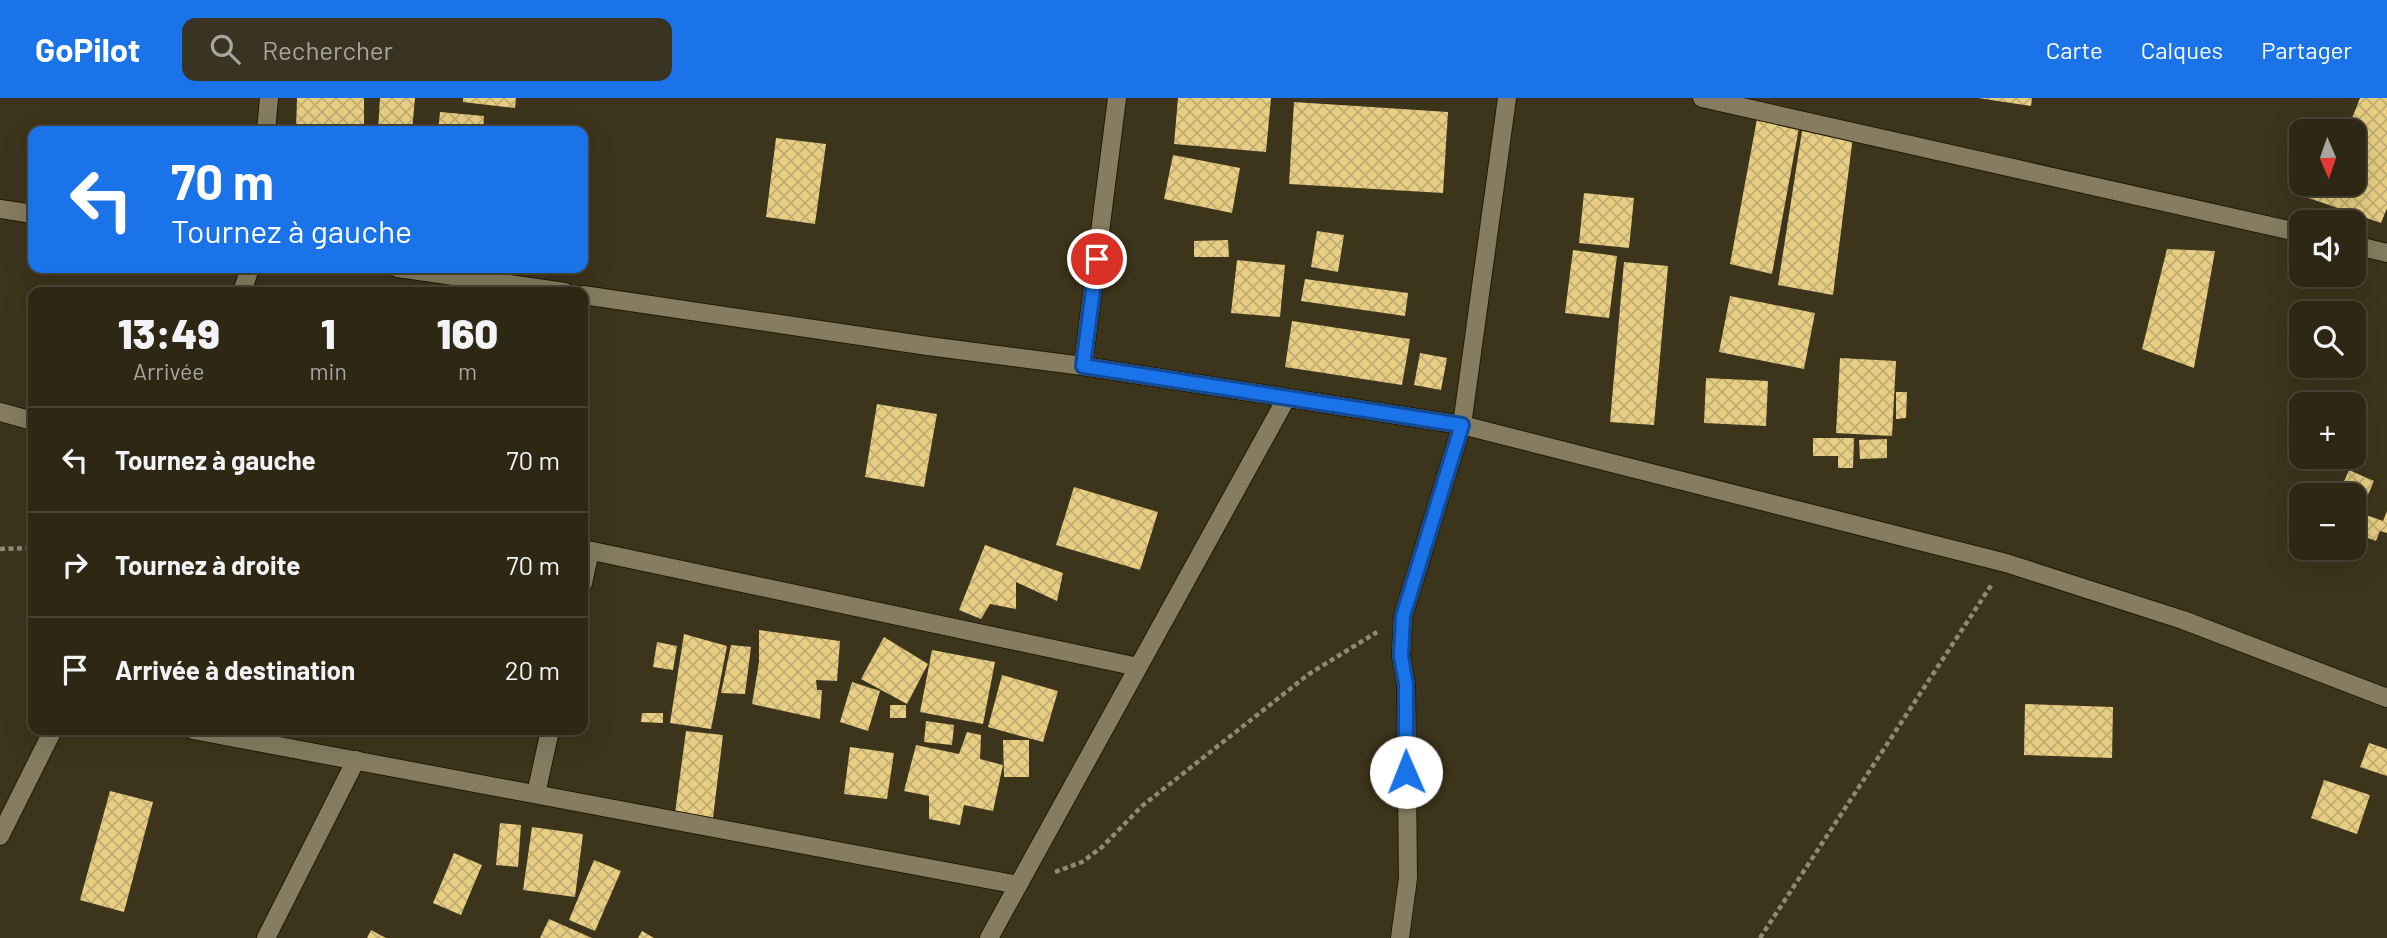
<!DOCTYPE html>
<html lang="fr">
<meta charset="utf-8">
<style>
:root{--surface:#2d2714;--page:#393322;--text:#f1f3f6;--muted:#a7a5a0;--line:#484434;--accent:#1a73e8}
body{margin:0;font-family:Barlow,sans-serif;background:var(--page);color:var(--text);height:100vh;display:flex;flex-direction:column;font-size:26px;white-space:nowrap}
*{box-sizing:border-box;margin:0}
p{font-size:23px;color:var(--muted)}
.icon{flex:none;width:38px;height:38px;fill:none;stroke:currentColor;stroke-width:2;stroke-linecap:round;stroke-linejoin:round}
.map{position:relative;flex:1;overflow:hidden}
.sheet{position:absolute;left:28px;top:189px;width:560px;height:448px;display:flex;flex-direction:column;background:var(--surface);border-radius:14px;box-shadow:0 7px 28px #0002,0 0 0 2px var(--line)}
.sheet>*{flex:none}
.hud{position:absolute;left:28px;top:28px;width:560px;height:147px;border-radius:14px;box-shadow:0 7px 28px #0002,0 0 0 2px var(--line);background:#1a73e8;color:#fff;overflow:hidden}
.needle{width:46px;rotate:178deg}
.buttons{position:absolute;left:2289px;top:21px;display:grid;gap:14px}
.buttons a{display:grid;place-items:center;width:77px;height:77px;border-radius:14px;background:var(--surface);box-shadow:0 7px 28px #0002,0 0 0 2px var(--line);font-size:35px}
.pin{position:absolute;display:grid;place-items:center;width:60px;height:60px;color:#fff;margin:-30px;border:4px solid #fff;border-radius:50%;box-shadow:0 2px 7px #0007}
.me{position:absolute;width:77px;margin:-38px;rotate:359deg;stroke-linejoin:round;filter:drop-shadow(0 0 5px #0008)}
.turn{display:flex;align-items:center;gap:24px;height:147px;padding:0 28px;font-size:32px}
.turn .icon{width:91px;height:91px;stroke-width:2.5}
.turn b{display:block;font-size:49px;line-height:60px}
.eta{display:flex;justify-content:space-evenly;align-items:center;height:119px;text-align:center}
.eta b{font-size:42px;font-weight:800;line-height:49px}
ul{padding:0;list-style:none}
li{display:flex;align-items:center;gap:21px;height:105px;padding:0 28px;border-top:2px solid var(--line)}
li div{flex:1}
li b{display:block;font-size:26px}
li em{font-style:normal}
header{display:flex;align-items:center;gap:42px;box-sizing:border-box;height:98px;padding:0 35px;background:var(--accent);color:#fff}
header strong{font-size:33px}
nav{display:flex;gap:38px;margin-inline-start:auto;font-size:24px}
.search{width:490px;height:63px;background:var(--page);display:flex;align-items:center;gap:18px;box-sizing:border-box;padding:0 24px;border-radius:14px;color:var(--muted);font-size:26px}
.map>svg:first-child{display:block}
.building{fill:url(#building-cross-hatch)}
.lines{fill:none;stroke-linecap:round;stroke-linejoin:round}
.street-casing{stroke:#231b04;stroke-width:20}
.path{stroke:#8f8975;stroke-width:4.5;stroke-dasharray:5 3.5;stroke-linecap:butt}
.street{stroke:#857c61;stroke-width:18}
.route-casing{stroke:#114b97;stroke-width:18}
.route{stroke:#1a73e8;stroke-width:12}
</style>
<header>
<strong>GoPilot</strong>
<div class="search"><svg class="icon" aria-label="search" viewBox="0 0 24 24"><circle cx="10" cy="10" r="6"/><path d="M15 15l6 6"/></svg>Rechercher</div>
<nav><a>Carte</a><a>Calques</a><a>Partager</a></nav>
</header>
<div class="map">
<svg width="2387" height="840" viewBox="0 0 2387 840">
<defs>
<pattern id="building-cross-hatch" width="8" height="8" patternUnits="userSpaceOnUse" patternTransform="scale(1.75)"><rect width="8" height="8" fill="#e8ce82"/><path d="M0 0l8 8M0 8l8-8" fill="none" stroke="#c0ac72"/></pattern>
</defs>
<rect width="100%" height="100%" fill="#3c341b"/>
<!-- building -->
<g class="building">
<path d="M297,0H364V33H296Z"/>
<path d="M380,0H415L412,33H378Z"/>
<path d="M463,0H516L515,10L463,4Z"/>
<path d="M1178,0H1271L1266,54L1174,46Z"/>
<path d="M1978,0H2032L2031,8Z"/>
<path d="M2360,0H2387V110L2381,125L2294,95L2301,76V86H2354V33H2347Z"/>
<path d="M1294,4L1448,14L1443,95L1289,86Z"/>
<path d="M440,14L484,18L483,33H438Z"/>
<path d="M1757,21L1799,30L1772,176L1730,166Z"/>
<path d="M1802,33L1853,38L1833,197L1778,187Z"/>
<path d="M776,40L826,46L815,126L766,119Z"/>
<path d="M1173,57L1240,70L1232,115L1164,101Z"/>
<path d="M1584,95L1634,100L1629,150L1579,145Z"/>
<path d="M1317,133L1344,137L1338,174L1311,169Z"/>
<path d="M1228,142L1229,159H1194V143Z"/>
<path d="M2167,151L2215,153L2194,270L2142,251Z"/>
<path d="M1573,152L1617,158L1609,220L1565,215Z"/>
<path d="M1237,162L1285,167L1280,219L1231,215Z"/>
<path d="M1624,164L1668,168L1654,327L1610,324Z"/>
<path d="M1305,181L1408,195L1405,218L1301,203Z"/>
<path d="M1730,198L1815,215L1804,271L1719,254Z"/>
<path d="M1292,223L1410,241L1402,287L1285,269Z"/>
<path d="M1420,255L1447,260L1441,292L1414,287Z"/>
<path d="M1840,260L1896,263L1892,338L1836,335Z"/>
<path d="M1706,280L1768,283L1766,328L1704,325Z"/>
<path d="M1896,294H1907L1906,320L1896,321Z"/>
<path d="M877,306L937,316L924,389L865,379Z"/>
<path d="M1813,340H1854L1853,370H1838V358H1813Z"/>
<path d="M1887,341V360L1860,361L1859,342Z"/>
<path d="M2349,372L2374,383L2364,406L2354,401V397L2339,395Z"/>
<path d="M1074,389L1158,414L1140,472L1056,447Z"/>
<path d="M33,413V433L26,430Z"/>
<path d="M2355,413L2383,423L2387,413V435L2380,433L2376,443L2354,435Z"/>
<path d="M985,447L1063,475L1057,503L1016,484V511L990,506L981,521L959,512Z"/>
<path d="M759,532L840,543L837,583L816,582L817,592H822L820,621L752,606L759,564Z"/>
<path d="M684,536L727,548L711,631L670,625Z"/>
<path d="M884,539L928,566L907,606L861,581Z"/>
<path d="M657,544L677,548L673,572L653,569Z"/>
<path d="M731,547L751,549L745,596L721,595Z"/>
<path d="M932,552L995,564L983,626L920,614Z"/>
<path d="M1002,577L1058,593L1043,644L988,629Z"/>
<path d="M852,584L880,593L868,633L840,624Z"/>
<path d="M2025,606L2113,609L2112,660L2024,657Z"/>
<rect x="890" y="607" width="16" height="13"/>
<path d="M642,615H663V625L641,624Z"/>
<path d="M926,623L954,627L952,647L924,644Z"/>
<path d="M686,633L723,637L713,720L675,715Z"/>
<path d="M967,634L981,637L980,661L1003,667L993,713L964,707L960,727L929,721V698L904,693L916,647L959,656Z"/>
<path d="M1003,642H1029V679H1004Z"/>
<path d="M2369,645L2387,651V678L2360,669Z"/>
<path d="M850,649L894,655L887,701L844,696Z"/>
<path d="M2324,682L2370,697L2357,736L2311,720Z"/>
<path d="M110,693L153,704L124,814L80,802Z"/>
<path d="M500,725L521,727L518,769L496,767Z"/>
<path d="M532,729L583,736L575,799L523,792Z"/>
<path d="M454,755L482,767L461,817L433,805Z"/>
<path d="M594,762L621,773L595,833L569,822Z"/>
<path d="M549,821L592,840H540Z"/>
<path d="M371,832L386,840H367Z"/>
<path d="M642,833L654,840H638Z"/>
</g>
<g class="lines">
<!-- street casing -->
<g class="street-casing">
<g id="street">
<path d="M1702,0L2301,135"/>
<path d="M266,33L269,0"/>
<path d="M0,111L33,116"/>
<path d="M2354,147L2387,155"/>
<path d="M398,170L565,194"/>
<path d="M242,194L250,170"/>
<path d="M583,197L928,248L1083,268L1462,327L2006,465L2183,522L2387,600"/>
<path d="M1083,268L1117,0"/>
<path d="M0,314L33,323"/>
<path d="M583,451L1138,569"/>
<path d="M583,485L590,453"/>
<path d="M193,632L1018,787"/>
<path d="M536,696L550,632"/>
<path d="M0,738L53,632"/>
<path d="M266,840L356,662"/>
<path d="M989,840L1286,301"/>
<path d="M1400,840L1408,780L1406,586L1401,558L1403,518L1462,327L1507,0"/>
</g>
</g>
<!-- path -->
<g class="path">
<path d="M0,451L33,450"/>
<path d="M1055,774L1082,764L1102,749L1142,708L1309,576L1377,534"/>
<path d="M1760,840L1992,486"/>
</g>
<!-- street -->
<use href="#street" class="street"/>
</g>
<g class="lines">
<!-- route casing -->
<g class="route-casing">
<path id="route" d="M1097,161L1083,268L1462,327L1403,518L1401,558L1406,586V674"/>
</g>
<!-- route -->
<use href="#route" class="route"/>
</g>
</svg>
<div class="buttons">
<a><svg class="needle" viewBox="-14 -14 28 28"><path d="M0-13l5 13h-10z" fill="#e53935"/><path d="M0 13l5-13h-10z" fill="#a7a5a0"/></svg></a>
<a><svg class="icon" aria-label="sound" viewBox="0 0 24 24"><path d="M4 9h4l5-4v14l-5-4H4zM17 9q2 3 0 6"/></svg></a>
<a><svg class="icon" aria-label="search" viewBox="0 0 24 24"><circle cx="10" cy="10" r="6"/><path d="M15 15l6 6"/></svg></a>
<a>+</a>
<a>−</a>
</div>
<div class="pin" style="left:1097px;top:161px;background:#d93025"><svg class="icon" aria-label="arrive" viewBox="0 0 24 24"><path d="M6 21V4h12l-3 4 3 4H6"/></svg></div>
<svg class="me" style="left:1406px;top:674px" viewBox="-20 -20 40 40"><circle r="19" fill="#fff"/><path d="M0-13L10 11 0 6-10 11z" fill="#1a73e8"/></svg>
<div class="hud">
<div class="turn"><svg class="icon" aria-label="left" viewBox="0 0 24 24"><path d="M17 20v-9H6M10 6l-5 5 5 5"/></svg><div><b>70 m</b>Tournez à gauche</div></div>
</div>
<section class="sheet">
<div class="eta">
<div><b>13:49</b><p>Arrivée</p></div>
<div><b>1</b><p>min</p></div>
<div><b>160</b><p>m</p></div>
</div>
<ul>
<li><svg class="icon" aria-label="left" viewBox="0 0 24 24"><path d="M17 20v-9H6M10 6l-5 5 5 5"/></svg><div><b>Tournez à gauche</b></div><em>70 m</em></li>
<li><svg class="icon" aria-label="right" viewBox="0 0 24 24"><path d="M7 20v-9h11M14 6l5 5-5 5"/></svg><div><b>Tournez à droite</b></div><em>70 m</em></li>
<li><svg class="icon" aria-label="arrive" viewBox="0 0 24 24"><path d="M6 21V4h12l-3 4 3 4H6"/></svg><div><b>Arrivée à destination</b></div><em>20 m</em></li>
</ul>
</section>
</div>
